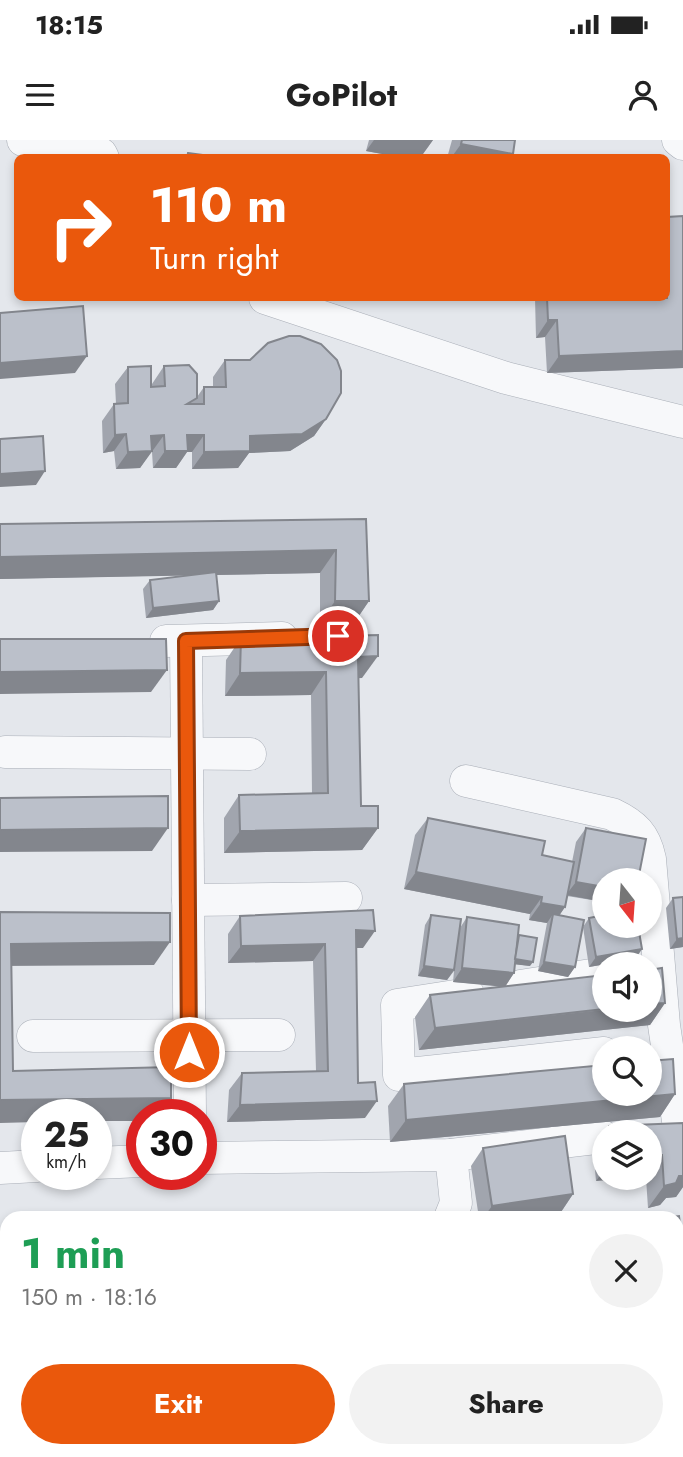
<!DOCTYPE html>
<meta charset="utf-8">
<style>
:root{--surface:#fff;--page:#f2f2f2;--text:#222;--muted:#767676;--accent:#ea580c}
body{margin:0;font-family:Jost,sans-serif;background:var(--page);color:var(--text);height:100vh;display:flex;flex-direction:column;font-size:26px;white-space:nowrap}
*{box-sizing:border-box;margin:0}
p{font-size:23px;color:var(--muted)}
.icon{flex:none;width:38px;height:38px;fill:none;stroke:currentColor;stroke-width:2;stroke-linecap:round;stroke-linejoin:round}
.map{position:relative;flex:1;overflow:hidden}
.side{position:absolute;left:0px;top:1071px;width:684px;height:247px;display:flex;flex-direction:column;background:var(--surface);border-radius:21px 21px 0 0;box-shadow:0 4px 10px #0003}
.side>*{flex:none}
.guide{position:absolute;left:14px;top:14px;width:656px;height:147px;border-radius:10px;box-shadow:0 4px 10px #0003;background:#ea580c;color:#fff;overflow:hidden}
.needle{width:46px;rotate:163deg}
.buttons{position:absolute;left:592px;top:728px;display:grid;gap:14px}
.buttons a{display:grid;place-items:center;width:70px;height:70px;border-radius:50%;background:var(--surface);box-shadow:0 4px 10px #0003;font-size:35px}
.speed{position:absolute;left:21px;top:959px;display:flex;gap:14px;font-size:35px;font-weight:700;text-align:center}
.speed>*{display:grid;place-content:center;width:91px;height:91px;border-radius:50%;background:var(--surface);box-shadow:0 4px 10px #0003;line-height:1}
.speed small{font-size:18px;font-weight:400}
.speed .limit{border:10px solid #d22;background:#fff;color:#111}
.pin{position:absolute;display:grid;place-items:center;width:60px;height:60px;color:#fff;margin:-30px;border:4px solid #fff;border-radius:50%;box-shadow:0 2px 7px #0007}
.me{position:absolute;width:77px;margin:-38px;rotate:0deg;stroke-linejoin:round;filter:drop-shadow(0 0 5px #0008)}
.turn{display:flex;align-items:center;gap:24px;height:147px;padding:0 21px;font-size:32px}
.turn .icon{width:91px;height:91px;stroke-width:2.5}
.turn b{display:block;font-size:49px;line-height:60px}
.round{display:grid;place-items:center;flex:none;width:74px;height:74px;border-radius:37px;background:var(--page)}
.head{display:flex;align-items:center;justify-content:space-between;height:119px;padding:0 21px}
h1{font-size:42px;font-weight:700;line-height:52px;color:#1e9e55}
.button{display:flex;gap:14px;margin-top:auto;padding:14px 21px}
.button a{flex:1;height:80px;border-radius:42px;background:var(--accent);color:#fff;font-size:28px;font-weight:700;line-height:80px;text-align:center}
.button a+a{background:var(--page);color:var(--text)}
.status{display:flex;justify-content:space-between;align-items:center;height:49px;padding:0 35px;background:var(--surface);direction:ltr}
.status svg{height:19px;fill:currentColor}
header{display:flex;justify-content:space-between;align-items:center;height:91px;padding:0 21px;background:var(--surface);font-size:32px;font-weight:700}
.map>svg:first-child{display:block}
.built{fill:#d2d6de}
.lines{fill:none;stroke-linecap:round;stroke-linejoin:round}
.minor-casing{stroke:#a9aeb7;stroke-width:33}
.minor{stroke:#f7f8fa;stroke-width:32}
.wall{fill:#a1a5ae}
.shaded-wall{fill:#83868d}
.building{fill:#bbc0ca;stroke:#83868d;stroke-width:2}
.route-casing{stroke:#983908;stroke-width:18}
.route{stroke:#ea580c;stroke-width:12}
</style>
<div class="status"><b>18:15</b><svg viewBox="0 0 49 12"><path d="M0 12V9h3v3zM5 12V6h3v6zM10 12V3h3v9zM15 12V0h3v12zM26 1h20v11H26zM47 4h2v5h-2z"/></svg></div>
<header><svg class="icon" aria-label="menu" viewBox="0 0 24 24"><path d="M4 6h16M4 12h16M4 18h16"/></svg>GoPilot<svg class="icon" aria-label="person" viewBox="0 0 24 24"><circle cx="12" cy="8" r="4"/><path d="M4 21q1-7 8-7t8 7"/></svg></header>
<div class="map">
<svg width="683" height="1317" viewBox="0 0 683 1317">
<rect width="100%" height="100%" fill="#e4e7ec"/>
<!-- built -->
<path class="built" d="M683,1255V1317H521V1311H677V1256Z"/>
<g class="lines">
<!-- minor casing -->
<g class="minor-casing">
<g id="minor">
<path d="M23,0L101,14L103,18"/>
<path d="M678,0L683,4"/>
<path d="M265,158L506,238L683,282"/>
<path d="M166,501L282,498"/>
<path d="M186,501L190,975"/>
<path d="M5,612L250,614"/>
<path d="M466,641L612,674C635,685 645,695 650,719L664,885L683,1015"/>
<path d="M188,760L346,758"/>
<path d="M520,846L604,833"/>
<path d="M468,854L397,865L399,935L604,913"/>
<path d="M33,896L279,895"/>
<path d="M201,1018L451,1015L604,997"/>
<path d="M96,1023L142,1021"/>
<path d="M0,1028L37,1026"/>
<path d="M450,1078L456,1063L451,1015"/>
<path d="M677,1218L683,1217"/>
<path d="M255,1317V1311"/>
</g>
</g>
<!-- minor -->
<use href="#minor" class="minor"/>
</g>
<!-- wall -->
<g class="wall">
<path d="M369,0H433L420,18H404L366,11Z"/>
<path d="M452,0H515L513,14L510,18H447Z"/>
<path d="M683,76V228L547,233L545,197L536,198L535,158H667Z"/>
<path d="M225,220L326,279L314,296L290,311L249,313L238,328L192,329V312H187L176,328H153L152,312H151L140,328L116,329L114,311L103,313L102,281L114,264H116L115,244L128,227L151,247L152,244L164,226L197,257L204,247H213V237Z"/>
<path d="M366,379L369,461L354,483H320V433L216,435L219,461L213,470L146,478L143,449L150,440L190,435L0,439V384Z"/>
<path d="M241,498L362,538H358L361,666L378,688L362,710L224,713V678L239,655L312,654L311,555L225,556L226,520Z"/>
<path d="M428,678L542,715L572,722L576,702L586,688L604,740V762L567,756L565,767L559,775L575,827L568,837L538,831L547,783L529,780L530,774L404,749L415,695Z"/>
<path d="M683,757V807L670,809L666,768L673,758Z"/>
<path d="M431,775L460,788L467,777L518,797L519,795L530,826L515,824L514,833L505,846L665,863L650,885L419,910L415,877L430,855L503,846L453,842L454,831L447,840L418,836L425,785Z"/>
<path d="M240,776L363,808H356L358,943L365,978L227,982L229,950L242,933L316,931L313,821L228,823V794Z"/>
<path d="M589,778L642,809L635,819L589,827L583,787Z"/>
<path d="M404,944L675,954L660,977L390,1002L388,966Z"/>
<path d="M683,983V1047L676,1057L666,1058L660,1065L648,1068L646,1038H649V992H604L609,986Z"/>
<path d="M604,993V1038L596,1041L593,1008Z"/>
<path d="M483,1008L573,1054L561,1072L517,1078H479L471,1026Z"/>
<path d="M683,1265V1315L682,1317H620L621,1311H677Z"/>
<path d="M0,1288L7,1311L0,1313Z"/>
<path d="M118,1311H221L217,1317H113Z"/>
<path d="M291,1311H388L387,1317H291Z"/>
<path d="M390,1311H444L443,1317H391Z"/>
<path d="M449,1311H528L527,1317H449Z"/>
</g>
<!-- shaded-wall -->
<g class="shaded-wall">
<path d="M374,0H433L420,18H404L366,11Z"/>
<path d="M461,4L513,14L510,18H451Z"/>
<path d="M548,180H557L545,197L536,198Z"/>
<path d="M683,211V228L547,233L559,216Z"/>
<path d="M87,216L75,233L0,239V223Z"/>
<path d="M326,279L314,296L290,311L249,313L238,328L192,329L204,312L250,296Z"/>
<path d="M126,294L114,311L103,313L115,295Z"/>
<path d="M164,295L140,328L116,329L128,312L151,296Z"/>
<path d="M187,295H204L192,312H187L176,328H153L165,311Z"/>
<path d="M45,331L36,345L0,347V334Z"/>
<path d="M336,410L320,433L0,439V417Z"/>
<path d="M219,461L213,470L146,478L153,468Z"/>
<path d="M335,461H369L354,483H320Z"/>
<path d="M378,516L362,538L342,539L358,517Z"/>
<path d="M167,530L151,552L0,554V532Z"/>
<path d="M326,532L311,555L225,556L240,533Z"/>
<path d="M168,688L152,711L0,712V690Z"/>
<path d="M378,688L362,710L224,713L240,691Z"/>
<path d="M416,732L542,757L530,774L404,749Z"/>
<path d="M576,742L604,747V762L566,755Z"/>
<path d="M541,763L565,767L553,785V774L547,783L529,780Z"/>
<path d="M356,790L375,791L363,808H344Z"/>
<path d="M683,798V807L670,809L677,799Z"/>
<path d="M170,802L154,825L0,826L11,804Z"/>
<path d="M325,804L313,821L228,823L241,806Z"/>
<path d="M642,809L635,819L589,827L596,817Z"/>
<path d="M515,819L533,822L530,826L512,824Z"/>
<path d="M544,822L575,827L568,837L538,831Z"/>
<path d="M424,826L454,830L447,840L418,836Z"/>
<path d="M462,828L514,833L505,847L453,842Z"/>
<path d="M665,863L650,885L419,910L435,888L604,870H649V864Z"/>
<path d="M675,954L660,977L390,1002L406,980Z"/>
<path d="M171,958L160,975H142V981H96V975H37V982L0,983V960Z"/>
<path d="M377,961L365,978L227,982L240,965Z"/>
<path d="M662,1015L649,1033V1016Z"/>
<path d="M604,1030V1038H636L596,1041Z"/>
<path d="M679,1036H683V1047L676,1057L666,1058L660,1065L648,1068L664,1046Z"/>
<path d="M573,1054L561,1072L517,1078H483L492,1066Z"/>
<path d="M7,1144V1152L0,1153V1146Z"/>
<path d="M677,1146H683V1152L681,1155H677Z"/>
<rect x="0" y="1248" width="7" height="10"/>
<path d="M7,1307V1311H10L0,1313L3,1308Z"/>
<path d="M677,1307H683V1315L682,1317H622L626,1311H677Z"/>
<path d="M56,1311H78L75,1315L54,1313Z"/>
<path d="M169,1311H221L217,1317H164Z"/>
</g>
<!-- building -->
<g class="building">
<path d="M462,0H515L513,14L461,4Z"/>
<path d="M188,13L225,18H187Z"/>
<path d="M683,76V211L559,216L557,180H548L547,158H667V77Z"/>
<path d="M83,166L87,216L0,223V173Z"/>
<path d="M289,196H300L321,204L337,220L341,231V253L326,279L302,294L250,296V311L204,312V295H187L188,311H165L164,295L151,296L152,311L128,312L126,294L115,295L114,264L128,263V227L151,226V247L165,246L164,226L189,225L197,234V258L187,264H204V247H226L225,220H250L268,203Z"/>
<path d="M43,296L45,331L0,334V299Z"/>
<path d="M366,379L369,461H335L336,410L0,417V384Z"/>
<path d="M216,432L219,461L153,468L150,440Z"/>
<path d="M378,495V516L358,517L361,666H378V688L240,691L239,655L328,653L326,532L240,533L241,498Z"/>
<path d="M0,499H166L167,530L0,532Z"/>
<path d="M168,656V688L0,690V658Z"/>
<path d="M428,678L545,701L542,715L574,722L565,767L541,763L542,757L416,732Z"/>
<path d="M586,688L646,699L638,740H604V747L576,742Z"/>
<path d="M683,757V798L677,799L673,758Z"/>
<path d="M373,770L375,791L356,790L358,943L375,942L377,961L240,965L242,933L328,931L325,804L241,806L240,776Z"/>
<path d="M0,772L170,773V802L11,804L13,931L171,927V958L0,960Z"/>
<path d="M553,774L584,780L575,827L544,822Z"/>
<path d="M431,775L461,779L454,830L424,826Z"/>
<path d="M604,775V786H638L642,809L596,817L589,778Z"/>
<path d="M467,777L519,785L514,833L462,828Z"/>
<path d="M519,795L537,798L533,822L515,819Z"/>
<path d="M662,828L665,863L649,864V830Z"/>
<path d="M604,835V869L435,888L430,855Z"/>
<path d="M673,919L675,954L406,980L404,944L604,925V954H649V921Z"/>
<path d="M683,983V1036H679L676,1043L664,1046L662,1015L649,1016V992H609V986Z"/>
<path d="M565,996L573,1054L492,1066L483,1008Z"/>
<path d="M679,1076L683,1108V1146H677V1078H663Z"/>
<path d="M4,1104L7,1115V1144L0,1146V1105Z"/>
<path d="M0,1169H7V1205H2L7,1206V1248H0Z"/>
<path d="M677,1261L683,1265V1307H677Z"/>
<path d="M7,1286V1307L3,1308L0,1295V1288Z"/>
<rect x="120" y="1311" width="32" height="6"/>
<path d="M302,1311H388L387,1317H301Z"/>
<path d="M404,1311H444L443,1317H405Z"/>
<path d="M459,1311H528L527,1317H460Z"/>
<path d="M238,1315L256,1317H237Z"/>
</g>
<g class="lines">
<!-- route casing -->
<g class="route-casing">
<path id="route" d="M189,912L186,501L338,496"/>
</g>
<!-- route -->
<use href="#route" class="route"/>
</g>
</svg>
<div class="buttons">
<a><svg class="needle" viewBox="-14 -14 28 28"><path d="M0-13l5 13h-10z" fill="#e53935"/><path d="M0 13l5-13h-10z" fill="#767676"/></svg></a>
<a><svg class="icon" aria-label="sound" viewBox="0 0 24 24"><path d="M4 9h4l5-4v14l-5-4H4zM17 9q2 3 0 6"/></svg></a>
<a><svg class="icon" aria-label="search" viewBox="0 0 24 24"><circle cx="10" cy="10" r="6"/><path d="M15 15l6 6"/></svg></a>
<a><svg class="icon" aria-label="layers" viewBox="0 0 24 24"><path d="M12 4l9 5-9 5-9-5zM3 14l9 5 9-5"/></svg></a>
</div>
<div class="speed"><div>25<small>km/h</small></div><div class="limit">30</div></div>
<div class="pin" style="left:338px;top:496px;background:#d93025"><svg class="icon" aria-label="arrive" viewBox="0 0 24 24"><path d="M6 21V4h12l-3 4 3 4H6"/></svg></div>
<svg class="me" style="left:189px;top:912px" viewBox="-20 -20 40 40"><circle r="17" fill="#ea580c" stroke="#fff" stroke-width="3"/><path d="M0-11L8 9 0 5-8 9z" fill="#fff"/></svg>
<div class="guide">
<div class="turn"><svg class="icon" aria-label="right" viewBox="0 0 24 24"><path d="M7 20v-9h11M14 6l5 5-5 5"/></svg><div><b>110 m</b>Turn right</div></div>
</div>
<section class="side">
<div class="head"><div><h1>1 min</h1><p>150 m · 18:16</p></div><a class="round"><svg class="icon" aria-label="close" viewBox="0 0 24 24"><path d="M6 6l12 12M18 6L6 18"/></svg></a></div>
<div class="button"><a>Exit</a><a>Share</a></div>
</section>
</div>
